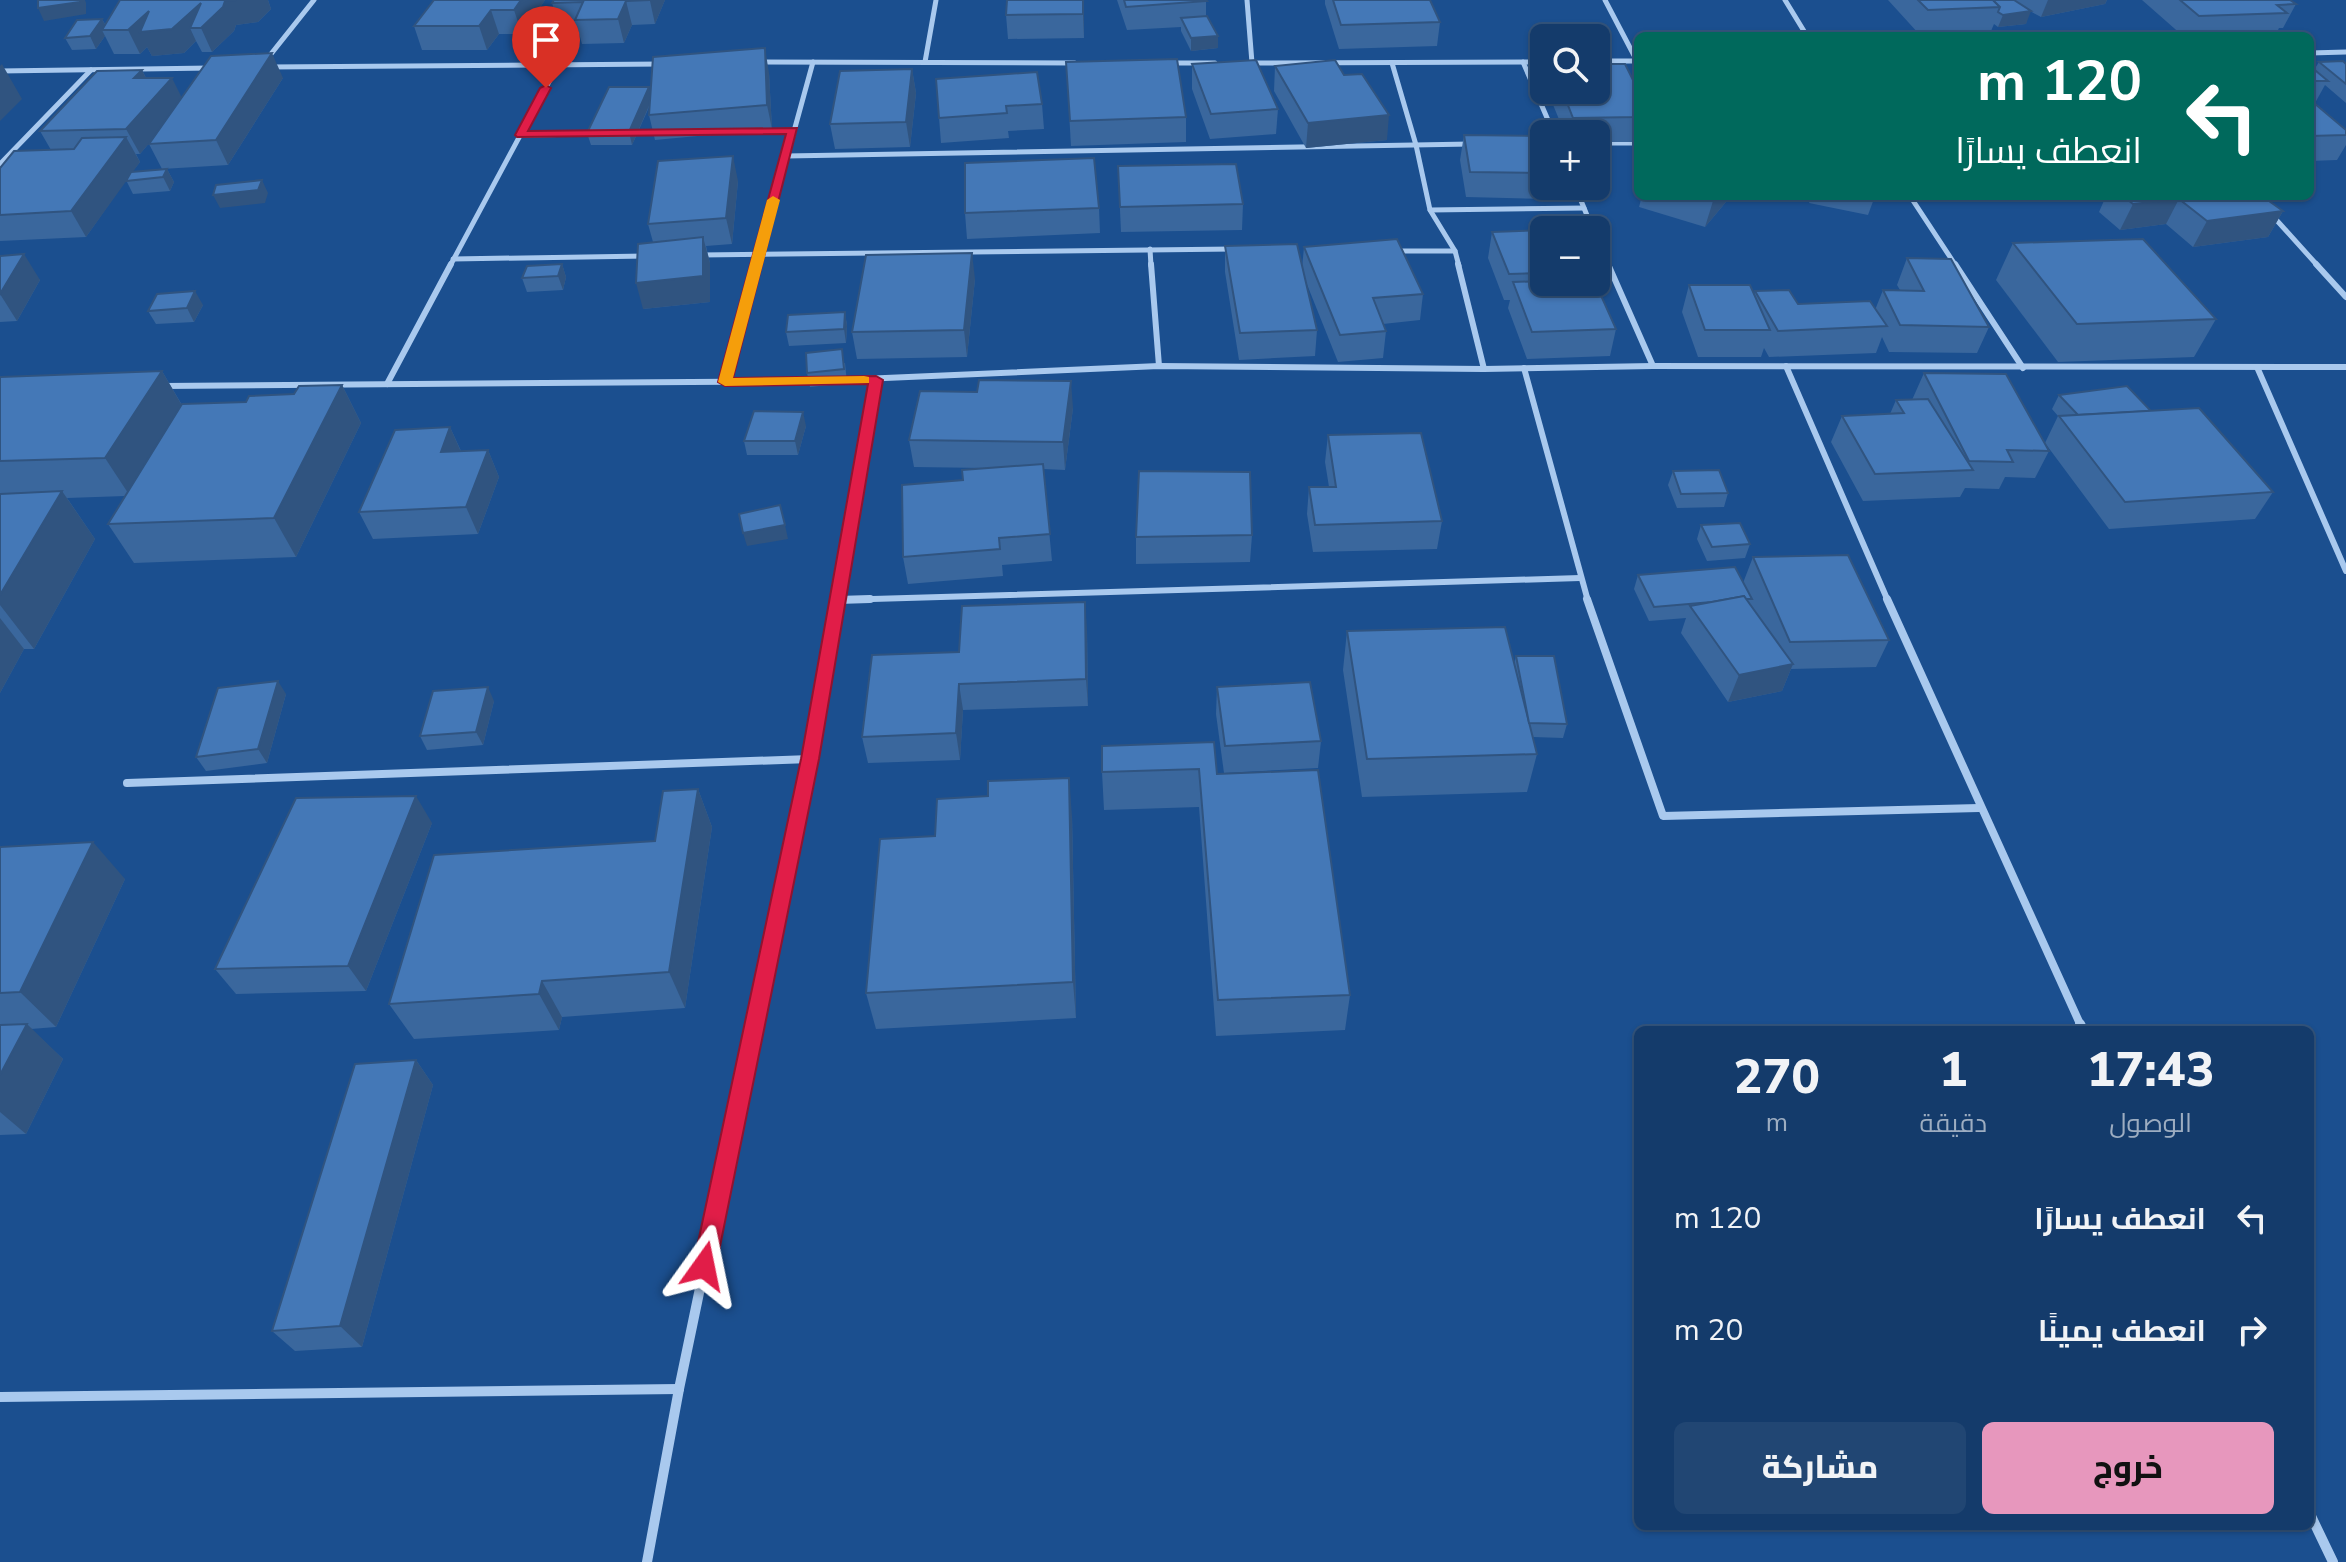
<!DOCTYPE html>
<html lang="ar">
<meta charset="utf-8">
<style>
:root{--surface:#143b6b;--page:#214673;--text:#f1f3f6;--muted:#9dadc1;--line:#33557e;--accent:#e797bd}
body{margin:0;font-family:"Nunito Sans",Cairo,sans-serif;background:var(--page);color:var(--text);direction:rtl;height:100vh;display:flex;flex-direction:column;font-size:30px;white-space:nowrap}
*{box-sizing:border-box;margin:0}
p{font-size:26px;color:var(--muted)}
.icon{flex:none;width:44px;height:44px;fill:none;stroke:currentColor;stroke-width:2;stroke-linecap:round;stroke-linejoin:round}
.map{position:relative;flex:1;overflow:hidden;direction:ltr}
.side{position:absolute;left:1634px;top:1026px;width:680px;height:504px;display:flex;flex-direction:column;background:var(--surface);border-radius:12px;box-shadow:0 2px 6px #0004,0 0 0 2px var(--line);direction:rtl}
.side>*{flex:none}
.guide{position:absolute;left:1634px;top:32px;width:680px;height:168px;border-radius:12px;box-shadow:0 2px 6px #0004,0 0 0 2px var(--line);direction:rtl;background:#00695c;color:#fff;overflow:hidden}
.fabs{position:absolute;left:1530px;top:24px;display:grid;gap:16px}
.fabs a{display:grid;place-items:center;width:80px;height:80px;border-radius:12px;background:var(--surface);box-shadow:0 2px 6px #0004,0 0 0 2px var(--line);font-size:40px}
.pin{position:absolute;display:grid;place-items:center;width:68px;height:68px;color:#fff;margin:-82px -34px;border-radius:50% 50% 50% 0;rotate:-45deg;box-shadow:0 0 8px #0007}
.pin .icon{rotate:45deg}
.me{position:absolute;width:88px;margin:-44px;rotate:12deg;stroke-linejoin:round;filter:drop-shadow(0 0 6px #0008)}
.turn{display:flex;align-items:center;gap:28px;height:168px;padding:0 40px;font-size:36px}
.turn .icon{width:104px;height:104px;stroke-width:2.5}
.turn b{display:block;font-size:56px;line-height:68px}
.eta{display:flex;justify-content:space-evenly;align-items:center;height:136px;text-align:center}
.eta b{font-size:48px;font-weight:800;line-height:56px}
.button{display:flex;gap:16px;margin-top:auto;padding:16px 40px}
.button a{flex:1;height:92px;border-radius:12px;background:var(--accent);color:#111;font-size:32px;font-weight:800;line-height:92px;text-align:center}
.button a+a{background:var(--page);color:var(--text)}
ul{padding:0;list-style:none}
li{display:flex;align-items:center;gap:24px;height:112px;padding:0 40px}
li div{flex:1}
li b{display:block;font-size:30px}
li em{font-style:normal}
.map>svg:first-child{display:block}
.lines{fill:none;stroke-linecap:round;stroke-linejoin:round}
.minor-far3{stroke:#a9c9ee;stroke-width:5}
.minor-far2{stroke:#a9c9ee;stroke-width:6}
.minor-far1{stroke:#a9c9ee;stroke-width:8}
.minor{stroke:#a9c9ee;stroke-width:10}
.wall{fill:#3a679d}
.shaded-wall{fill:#305480}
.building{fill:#4478b7;stroke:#305480;stroke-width:2}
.route{fill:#e11d48;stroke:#92132f;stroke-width:2}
.slow{fill:#f59e0b}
</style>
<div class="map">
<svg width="2346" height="1562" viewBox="0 0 2346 1562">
<rect width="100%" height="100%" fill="#1b4f8f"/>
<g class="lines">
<!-- minor-far3 -->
<g class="minor-far3">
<path d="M1247,0L1252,63"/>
<path d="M1605,0L1638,63"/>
<path d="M1785,0L1807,36"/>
<path d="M2310,53L2346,52"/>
<path d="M267,59L314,0"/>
<path d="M1596,61H1638"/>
<path d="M757,62L1075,63"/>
<path d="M925,62L936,0"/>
<path d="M1523,62L1554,134"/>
<path d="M1169,63H1215"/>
<path d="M1249,63L1544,62"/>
<path d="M1392,63L1416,145L1430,210L1455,251L1459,266"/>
<path d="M269,67L663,64"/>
<path d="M0,71L211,68"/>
<path d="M742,132L793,131"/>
<path d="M630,133H664"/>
<path d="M521,135L596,134"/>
<path d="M1596,143H1638"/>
<path d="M786,156L1471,144"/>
<path d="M0,164L91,70"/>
<path d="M1575,186L1593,230"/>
<path d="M1910,196L1956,266"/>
<path d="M1430,210L1584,208"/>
<path d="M2271,214L2318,266"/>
<path d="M1596,236L1609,266"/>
<path d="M1150,249L1151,266"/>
<path d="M1392,251H1455"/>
<path d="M700,255L1234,249"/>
<path d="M453,259L646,256"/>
<path d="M450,266L558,65"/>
<path d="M757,266L813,62"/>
</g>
<!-- minor-far2 -->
<g class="minor-far2">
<path d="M1151,264L1159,366"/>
<path d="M1458,264L1484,369"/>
<path d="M1608,264L1653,366"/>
<path d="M1955,264L2023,368"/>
<path d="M2316,264L2346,297"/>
<path d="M1786,366L1888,601"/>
<path d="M2257,367L2346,571"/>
<path d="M1524,368L1588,601"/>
<path d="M839,380L1159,366L1484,369L1653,366L2346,367"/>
<path d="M725,382L758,264"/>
<path d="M387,384L451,264"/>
<path d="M163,386L818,381"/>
<path d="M838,600L1580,578"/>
<path d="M838,601L876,380"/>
</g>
<!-- minor-far1 -->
<g class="minor-far1">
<path d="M1587,599L1663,816L1979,808"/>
<path d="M1887,599L2081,1026"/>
<path d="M838,600L870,599"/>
<path d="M127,783L810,759"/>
<path d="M755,1026L810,759L838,599"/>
</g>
<!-- minor -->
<g class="minor">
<path d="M2080,1024L2083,1030"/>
<path d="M0,1397L679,1389"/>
<path d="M2310,1514L2333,1562"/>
<path d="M647,1562L679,1389L755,1024"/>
</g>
</g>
<!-- wall -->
<g class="wall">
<path d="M120,0H268L271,9L258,22L236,25L234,31L212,52H202L196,41L184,53L152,56L147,47L140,54H114L105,36L96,49L72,50L65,38L102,19L105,24Z"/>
<path d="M434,0H545L522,34H499L487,50H422L414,26Z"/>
<path d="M665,0L655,24L632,25L624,43L582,44L577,26L559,27L552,3Z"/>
<path d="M1007,0H1084V38L1008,39L1006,15Z"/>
<path d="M1117,0H1206V16L1218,36V48L1191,51L1181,31V27L1127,30Z"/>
<path d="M1325,0H1430L1440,22L1437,46L1339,49L1325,4Z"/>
<path d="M1888,0H2107L2105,4L2041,17L2028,10L2026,24L1998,27L1994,24L1991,31L1919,34Z"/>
<path d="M2142,0H2290L2296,4L2283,28H2279L2275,36H2183Z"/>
<path d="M1066,62L1186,117V142L1071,146Z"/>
<path d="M2319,62L2346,64V103L2325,85L2315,103L2346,130V145L2337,160L2310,161V66L2314,70Z"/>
<path d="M1192,64L1278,109L1276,134L1210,139L1192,89Z"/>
<path d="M1275,66L1387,140L1306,148L1274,91Z"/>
<path d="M912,69L916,93L910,147L835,149L830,124Z"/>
<path d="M142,70L146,78L181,98L283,78L228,165L162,169L149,144L150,142L140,154H136L140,162L132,172L167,169L174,182L170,191L133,194L126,180L86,237L0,241V168L51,150L40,131Z"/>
<path d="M769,73L772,129L655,140L649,115L650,105L632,145H591L587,133L649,87L650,94Z"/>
<path d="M936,79L1042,104L1044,129L1008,131L1009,138L941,143Z"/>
<path d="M1547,90H1638V142H1596V134H1565Z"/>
<path d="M1464,135L1544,136V186H1552L1550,199L1466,197L1460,160Z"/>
<path d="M1118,166L1243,204L1242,230L1121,232Z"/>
<path d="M738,181L732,244L706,246L710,263V302L643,309L653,242L648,224Z"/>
<path d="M1642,196H1731L1705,227L1639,207Z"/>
<path d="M1812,196H1875L1868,215L1809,203Z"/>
<path d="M2106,196H2262L2283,211L2268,237L2193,247L2166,224L2120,230L2099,212Z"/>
<path d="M1099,208L1100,233L967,239L965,213Z"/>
<path d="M1544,230V282L1616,329L1610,356L1527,359L1508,308L1510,300H1504L1488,258L1492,232Z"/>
<path d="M2013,243L2216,319L2194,357L2058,362L1996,280Z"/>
<path d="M1225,246L1302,268L1304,247L1423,294L1420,320L1383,324L1386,331L1383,358L1338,362L1306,282L1317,330L1315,356L1239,360L1225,272Z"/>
<path d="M0,256L40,280L17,321L0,322Z"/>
<path d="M1907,258L1989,327L1977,353L1889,352L1882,337L1876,353L1769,357L1764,348L1761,357H1698L1682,312L1689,285L1754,295L1755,291L1798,304L1875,310L1883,290H1900L1897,285Z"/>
<path d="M562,264L566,277L563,290L527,292L522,278Z"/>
<path d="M975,279L967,357L857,359L852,332Z"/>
<path d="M203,305L194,322L156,324L148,311Z"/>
<path d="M845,312L847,326L846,343L789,346L786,332Z"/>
<path d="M845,363L847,383L810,387L807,373Z"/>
<path d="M162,371L182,405L246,402L342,385L361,423L296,557L134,563L108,524L125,496L67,498L95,539L34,649H24L0,693V377Z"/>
<path d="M1924,373L2045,443L2058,416L2052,409L2059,395L2151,411L2273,492L2255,519L2109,529L2045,443L2049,451L2035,478L2005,477L1999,489L1965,488L1960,497L1863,501L1831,442L1842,416L1890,414L1896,400H1912Z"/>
<path d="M1073,408L1065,470L1043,469L1052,561L1002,565L1003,576L908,584L903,557L963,480L985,468L914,467L909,440Z"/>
<path d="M806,426L798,455H747L744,441Z"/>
<path d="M450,427L461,451L488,450L499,477L478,534L373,539L359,512Z"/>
<path d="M1328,435L1442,521L1437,549L1313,552L1307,514L1309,487H1329L1325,462Z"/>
<path d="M1673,471L1728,493L1724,507L1677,508L1668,485Z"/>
<path d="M1701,525L1750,544L1745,558L1707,561L1697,539Z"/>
<path d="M1252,535L1250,562L1136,564V537Z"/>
<path d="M1753,557L1889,640L1876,667L1791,669L1782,691L1728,702L1681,633L1686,618L1649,621L1634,589L1638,575L1743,583Z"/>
<path d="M1087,630L1088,706L963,710L960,760L868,763L862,737L959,652Z"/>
<path d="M1347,631L1514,664L1516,656L1567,724L1563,738L1533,737L1537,754L1527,792L1362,797L1343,670Z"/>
<path d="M1217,687L1321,741L1318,768L1224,773L1216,714Z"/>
<path d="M286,694L267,763L206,771L196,757Z"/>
<path d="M494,701L483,745L427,750L420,736Z"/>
<path d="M1214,742L1217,774L1350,995L1345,1030L1216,1036L1199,807L1104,810L1102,772Z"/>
<path d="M698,789L712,827L685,1008L562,1017L559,1030L414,1039L389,1004L655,841Z"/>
<path d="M1072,816L1076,1018L876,1029L866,993L935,836Z"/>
<path d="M432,823L366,991L236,994L215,969Z"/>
<path d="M0,847L125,879L56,1027L31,1029L63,1059L26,1134L0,1135Z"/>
<path d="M416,1060L433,1085L362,1347L295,1351L272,1331Z"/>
</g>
<!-- shaded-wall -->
<g class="shaded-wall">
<path d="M80,0H85L86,3V14L44,21L38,8Z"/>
<path d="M236,0H268L271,9L258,22L236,25L234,31L212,52L201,28H190L196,41L184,53L152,56L147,47L140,54L128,30L149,11L201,3Z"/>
<path d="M521,0H545L522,34L514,10Z"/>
<path d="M650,0H665L655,24L650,1Z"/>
<path d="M1083,0H1084V38L1083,14Z"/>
<path d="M2048,0H2107L2105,4L2041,17Z"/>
<path d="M626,1L632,25L624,43L618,19Z"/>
<path d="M491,10L499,34L487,50L479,26Z"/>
<path d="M2031,11L2026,24L1998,27L2003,15Z"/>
<path d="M102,19L108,30H102L105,36L96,49L90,36Z"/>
<path d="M1218,36V48L1191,51V38Z"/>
<path d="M765,48L769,73L772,129L767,105Z"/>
<path d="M272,53L283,78L228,165L216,140Z"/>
<path d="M2,64L22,99L0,121V66Z"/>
<path d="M912,69L916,93L910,147L906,122Z"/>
<path d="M142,70L154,95L134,78Z"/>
<path d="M172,78L184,102L140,154L126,129Z"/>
<path d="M649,87L652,99L632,145L629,132Z"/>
<path d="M1389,115L1387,140L1306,148L1308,123Z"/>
<path d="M126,137L140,162L86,237L71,211Z"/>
<path d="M733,156L738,181L732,244L726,218Z"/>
<path d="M167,169L174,182L170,191L163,177Z"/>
<path d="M262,180L268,193L265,203L220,208L213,195Z"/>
<path d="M1717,196H1731L1705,227L1713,201Z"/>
<path d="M2179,199L2166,224L2120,230L2133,204Z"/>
<path d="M2283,211L2268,237L2193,247L2207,221Z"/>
<path d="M703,237L710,263V302L643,309L636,283Z"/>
<path d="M972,253L975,279L967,357L964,330Z"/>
<path d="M24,254L40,280L17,321L0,294Z"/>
<path d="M562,264L566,277L563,290L558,276Z"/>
<path d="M195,291L203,305L194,322L187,308Z"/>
<path d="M845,312L847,326L846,343L844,329Z"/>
<path d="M162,371L184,409L130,496L105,458Z"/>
<path d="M1071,381L1073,408L1065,470L1063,442Z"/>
<path d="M342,385L361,423L296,557L274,518Z"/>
<path d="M803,412L806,426L798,455L795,441Z"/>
<path d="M450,427L462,454L441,452Z"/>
<path d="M488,450L499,477L478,534L466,507Z"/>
<path d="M62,491L95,539L34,649L0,605V595Z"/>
<path d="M785,525L788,539L747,546L743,533Z"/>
<path d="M1085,602L1087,630L1088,706L1086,679Z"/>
<path d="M0,618L24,649L0,693Z"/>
<path d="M1793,664L1782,691L1728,702L1739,675Z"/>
<path d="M278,681L286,694L267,763L258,749Z"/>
<path d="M959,684L963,710L960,760L956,733Z"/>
<path d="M488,687L494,701L483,745L476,732Z"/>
<path d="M1069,778L1072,816L1076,1018L1073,982Z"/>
<path d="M698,789L712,827L685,1008L669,972Z"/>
<path d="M416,796L432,823L366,991L348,966Z"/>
<path d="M93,842L125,879L56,1027L20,992Z"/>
<path d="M542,981L562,1017L559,1030L539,994Z"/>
<path d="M27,1024L63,1059L26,1134L0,1112V1075Z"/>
<path d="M416,1060L433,1085L362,1347L340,1326Z"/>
</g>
<!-- building -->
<g class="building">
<path d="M38,0H80V2L38,8Z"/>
<path d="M120,0H236L225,1L223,7L201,28H190L201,3L172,29L140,32L149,11L128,30H102Z"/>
<path d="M434,0H521L514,10H491L479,26H414Z"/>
<path d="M554,0H650L626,1L618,19L575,20L583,2L552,3Z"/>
<path d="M1007,0H1083V14L1006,15Z"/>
<path d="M1124,0H1206L1207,1L1126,7Z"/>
<path d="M1333,0H1430L1440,22L1341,25Z"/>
<path d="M1918,0H1993L2000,7L1928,10Z"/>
<path d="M1993,0H2014L2031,11L2003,15L1998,12L2000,7Z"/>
<path d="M2180,0H2290L2296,4L2277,5L2287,13L2199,16Z"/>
<path d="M1207,16L1218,36L1191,38L1181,18Z"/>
<path d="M102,19L90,36L65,38L77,20Z"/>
<path d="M765,48L767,105L649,115L653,57Z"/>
<path d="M272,53L216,140L149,144L211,56Z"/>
<path d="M1177,59L1186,117L1070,121L1066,62Z"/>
<path d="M1256,60L1278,109L1211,114L1192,64Z"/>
<path d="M1335,60L1344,75L1362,74L1389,115L1308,123L1275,66Z"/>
<path d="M2343,61L2346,64V84L2319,62Z"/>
<path d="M1596,64H1625L1638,90V117L1573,118L1562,90H1596Z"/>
<path d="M2310,66L2328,81H2310Z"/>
<path d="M912,69L906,122L830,124L840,71Z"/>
<path d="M142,70L134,78H172L126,129L40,131L97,71Z"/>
<path d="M1037,72L1042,104L1006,106L1007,113L939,118L936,79Z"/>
<path d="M609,87H649L629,132L587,133Z"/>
<path d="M2310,103H2314L2346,130V135L2310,136Z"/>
<path d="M1464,135L1544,136V173L1470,172Z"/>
<path d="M126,137L71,211L0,215V168L14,151L74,149L82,138Z"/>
<path d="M733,156L726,218L648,224L658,161Z"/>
<path d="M1094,158L1099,208L965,213V163Z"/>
<path d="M1236,164L1243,204L1120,207L1118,166Z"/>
<path d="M167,169L163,177L126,181L131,172Z"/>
<path d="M262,180L258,190L213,195L216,185Z"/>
<path d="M1695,196H1717L1713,201Z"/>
<path d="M2123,196H2262L2283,211L2207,221L2179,199L2133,204Z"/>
<path d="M1544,230V273L1509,274L1492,232Z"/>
<path d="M703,237V276L636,283L638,244Z"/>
<path d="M1397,239L1423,294L1373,298L1386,331L1340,335L1304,247Z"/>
<path d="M2143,239L2216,319L2077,324L2013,243Z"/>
<path d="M1297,244L1317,330L1240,333L1225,246Z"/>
<path d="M972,253L964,330L852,332L866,255Z"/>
<path d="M24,254L0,294V256Z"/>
<path d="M1907,258L1951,259L1989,327L1900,325L1883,290L1924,291Z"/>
<path d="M562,264L558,276L522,278L527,266Z"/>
<path d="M1544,281V282H1595L1616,329L1532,332L1513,282Z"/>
<path d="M1689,285H1750L1770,330H1705Z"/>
<path d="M1789,290L1798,304L1870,301L1887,326L1778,331L1755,291Z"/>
<path d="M195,291L187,308L148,311L157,294Z"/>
<path d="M845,312L844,329L786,332L788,315Z"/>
<path d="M842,349L844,369L807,373L806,353Z"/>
<path d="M162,371L105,458L0,461V377Z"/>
<path d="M1924,373L2006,374L2049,451L2007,450L2013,462L1969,461Z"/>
<path d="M979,380L1071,381L1063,442L909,440L920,391L977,392Z"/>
<path d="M342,385L274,518L108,524L182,404L246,402L249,396L294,394L299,386Z"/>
<path d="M2127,386L2151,411L2078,415L2059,395Z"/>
<path d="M1928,399L1973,470L1875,474L1842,416L1904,413L1896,400Z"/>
<path d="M2199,408L2273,492L2125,502L2059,416Z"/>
<path d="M754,411L803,412L795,441H744Z"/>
<path d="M450,427L441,452L488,450L466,507L359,512L395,430Z"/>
<path d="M1421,433L1442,521L1315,525L1309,487H1336L1328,435Z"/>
<path d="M1043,464L1050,534L999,538L1000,549L903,557L902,485L963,480L962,470Z"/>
<path d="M1719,470L1728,493L1681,494L1673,471Z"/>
<path d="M1139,471L1250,472L1252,535L1136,537Z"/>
<path d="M62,491L0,595V494Z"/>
<path d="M780,505L785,525L743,533L739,514Z"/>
<path d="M1740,523L1750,544L1712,547L1701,525Z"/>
<path d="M1848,555L1889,640L1790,642L1753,557Z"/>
<path d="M1735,567L1752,599H1746L1744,596L1712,602L1654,607L1638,575Z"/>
<path d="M1744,596L1793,664L1739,675L1690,606Z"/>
<path d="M1085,602L1086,679L959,684L956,733L862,737L872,655L959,652L962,606Z"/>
<path d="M1505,627L1537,754L1367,759L1347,631Z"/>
<path d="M1516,656H1554L1567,724L1529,723Z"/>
<path d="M278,681L258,749L196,757L218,688Z"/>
<path d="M1310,682L1321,741L1225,746L1217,687Z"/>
<path d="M488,687L476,732L420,736L433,691Z"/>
<path d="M1214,742L1217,774L1318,770L1350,995L1218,1000L1199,769L1102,772V746Z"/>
<path d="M1069,778L1073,982L866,993L880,839L935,836L937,799L988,796V781Z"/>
<path d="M698,789L669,972L542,981L539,994L389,1004L434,855L655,841L663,791Z"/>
<path d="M416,796L348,966L215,969L296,798Z"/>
<path d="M93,842L20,992L0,993V847Z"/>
<path d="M27,1024L0,1075V1025Z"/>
<path d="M416,1060L340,1326L272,1331L355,1064Z"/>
</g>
<!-- route -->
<path class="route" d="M546,85L551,88L528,131L797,128L733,378L876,376L883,380L819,759L716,1266L712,1274L704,1277L696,1274L693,1266L801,759L868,384L725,386L718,382L786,134L517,137L515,135L540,88Z"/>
<!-- slow -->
<path class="slow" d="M773,196L780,200L733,378L864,376L869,377V383L725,386L718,382L767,200Z"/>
</svg>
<div class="fabs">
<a><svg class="icon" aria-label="search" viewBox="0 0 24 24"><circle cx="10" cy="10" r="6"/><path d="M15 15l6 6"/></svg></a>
<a>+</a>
<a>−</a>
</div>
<div class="pin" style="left:546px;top:88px;background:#d93025"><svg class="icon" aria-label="arrive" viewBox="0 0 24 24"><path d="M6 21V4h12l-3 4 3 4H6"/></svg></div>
<svg class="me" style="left:704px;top:1266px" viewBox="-20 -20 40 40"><path d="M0-17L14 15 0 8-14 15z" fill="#e11d48" stroke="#fff" stroke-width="4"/></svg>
<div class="guide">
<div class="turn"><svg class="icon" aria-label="left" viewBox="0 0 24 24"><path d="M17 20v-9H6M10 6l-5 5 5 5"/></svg><div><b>120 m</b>انعطف يسارًا</div></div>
</div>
<section class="side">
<div class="eta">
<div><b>17:43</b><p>الوصول</p></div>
<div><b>1</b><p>دقيقة</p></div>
<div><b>270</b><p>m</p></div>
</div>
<ul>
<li><svg class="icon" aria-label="left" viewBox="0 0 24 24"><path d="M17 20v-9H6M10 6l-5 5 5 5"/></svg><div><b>انعطف يسارًا</b></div><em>120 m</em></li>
<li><svg class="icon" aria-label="right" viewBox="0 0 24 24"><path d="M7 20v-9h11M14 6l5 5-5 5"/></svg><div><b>انعطف يمينًا</b></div><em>20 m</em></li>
</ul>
<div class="button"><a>خروج</a><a>مشاركة</a></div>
</section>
</div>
